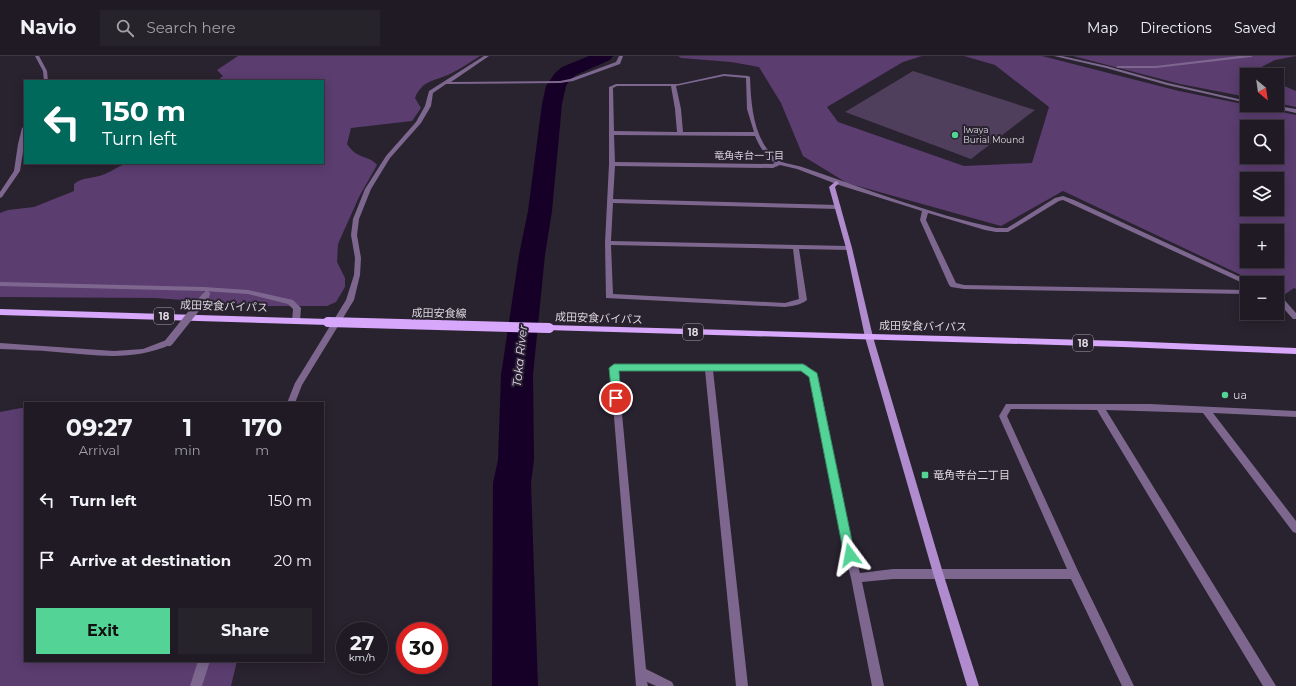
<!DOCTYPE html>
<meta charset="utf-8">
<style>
:root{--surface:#1f1a23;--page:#27232b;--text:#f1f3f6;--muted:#a1a1a6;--line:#3c3841;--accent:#53d396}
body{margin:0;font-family:Montserrat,"Noto Sans JP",sans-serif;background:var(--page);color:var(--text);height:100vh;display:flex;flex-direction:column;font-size:15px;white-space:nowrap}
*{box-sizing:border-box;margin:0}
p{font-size:13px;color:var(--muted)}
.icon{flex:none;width:22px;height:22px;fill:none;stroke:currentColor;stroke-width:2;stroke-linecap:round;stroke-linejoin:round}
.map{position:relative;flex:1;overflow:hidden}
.details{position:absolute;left:24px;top:346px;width:300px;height:260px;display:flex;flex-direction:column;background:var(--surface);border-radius:0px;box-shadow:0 2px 10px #0003,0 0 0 1px var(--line)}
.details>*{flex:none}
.hud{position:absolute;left:24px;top:24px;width:300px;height:84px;border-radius:0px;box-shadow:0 2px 10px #0003,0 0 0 1px var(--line);background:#00695c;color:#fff;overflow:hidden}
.needle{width:26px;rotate:151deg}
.tools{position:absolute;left:1240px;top:12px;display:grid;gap:8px}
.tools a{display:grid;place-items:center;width:44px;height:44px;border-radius:0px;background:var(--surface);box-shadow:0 2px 10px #0003,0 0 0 1px var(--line);font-size:20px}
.speed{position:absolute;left:336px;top:566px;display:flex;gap:8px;font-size:20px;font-weight:700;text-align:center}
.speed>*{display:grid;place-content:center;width:52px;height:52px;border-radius:50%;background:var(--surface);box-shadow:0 2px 10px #0003,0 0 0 1px var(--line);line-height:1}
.speed small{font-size:10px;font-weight:400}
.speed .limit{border:6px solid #d22;background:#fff;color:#111}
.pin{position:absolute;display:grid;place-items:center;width:34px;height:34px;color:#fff;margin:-17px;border:2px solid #fff;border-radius:50%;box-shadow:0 1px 4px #0007}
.me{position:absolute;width:44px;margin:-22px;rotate:347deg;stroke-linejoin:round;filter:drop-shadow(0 0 3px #0008)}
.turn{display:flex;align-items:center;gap:14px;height:84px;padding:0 12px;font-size:18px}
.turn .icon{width:52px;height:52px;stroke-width:2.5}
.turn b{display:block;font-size:28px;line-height:34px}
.eta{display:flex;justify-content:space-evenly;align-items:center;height:68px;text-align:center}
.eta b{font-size:24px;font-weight:700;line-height:28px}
.primary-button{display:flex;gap:8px;margin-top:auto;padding:8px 12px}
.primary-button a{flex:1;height:46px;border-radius:0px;background:var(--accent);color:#111;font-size:16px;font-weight:700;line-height:46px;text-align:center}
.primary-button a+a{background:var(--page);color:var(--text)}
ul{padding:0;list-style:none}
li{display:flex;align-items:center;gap:12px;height:60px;padding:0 12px}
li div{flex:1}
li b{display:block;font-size:15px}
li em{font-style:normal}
header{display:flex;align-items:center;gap:24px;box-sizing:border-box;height:56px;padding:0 20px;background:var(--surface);border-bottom:1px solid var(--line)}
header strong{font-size:19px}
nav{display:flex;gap:22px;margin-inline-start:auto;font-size:14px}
.search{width:280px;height:36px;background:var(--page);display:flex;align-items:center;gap:10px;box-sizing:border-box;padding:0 14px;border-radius:0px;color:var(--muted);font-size:15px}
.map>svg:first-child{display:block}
.green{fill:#503e5d}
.forest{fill:#5b3d70;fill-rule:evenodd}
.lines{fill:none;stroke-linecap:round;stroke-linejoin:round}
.river{fill:#170027;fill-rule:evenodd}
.lane{fill:#7d678f;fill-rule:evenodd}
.street{fill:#7d678f;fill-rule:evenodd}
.secondary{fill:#b08bcd;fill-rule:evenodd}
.primary{fill:#d7a7fc;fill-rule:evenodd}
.street-bridge-far1{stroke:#7d678f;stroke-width:6}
.street-bridge{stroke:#7d678f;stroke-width:8}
.primary-bridge{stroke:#d7a7fc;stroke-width:10}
.route{fill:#53d396;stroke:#368962}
.poi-dot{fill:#53d396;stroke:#29222f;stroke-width:1.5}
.labels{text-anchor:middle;stroke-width:4;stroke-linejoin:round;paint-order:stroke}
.far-poi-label{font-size:9px;fill:#ded9e2;stroke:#29222f;text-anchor:start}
.far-neighbourhood-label{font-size:10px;fill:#dbd2e3;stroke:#29222f}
.shield{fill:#29222f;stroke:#a8a2ac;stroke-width:1}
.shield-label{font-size:10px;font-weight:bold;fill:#ded9e2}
.street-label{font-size:11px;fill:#ded9e2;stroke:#29222f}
.poi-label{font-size:11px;fill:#ded9e2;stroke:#29222f;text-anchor:start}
.water-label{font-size:12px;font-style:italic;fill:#e5d3f3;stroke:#29222f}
</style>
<header>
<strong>Navio</strong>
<div class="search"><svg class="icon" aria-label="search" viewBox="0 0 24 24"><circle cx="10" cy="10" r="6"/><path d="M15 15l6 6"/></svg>Search here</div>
<nav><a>Map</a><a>Directions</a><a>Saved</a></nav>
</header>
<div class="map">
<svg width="1296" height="630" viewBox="0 0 1296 630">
<rect width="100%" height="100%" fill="#29222f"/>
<!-- green -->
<path class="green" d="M913,15L1035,54L971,103L845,56Z"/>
<!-- forest -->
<g class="forest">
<path d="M238,0H480C470,6 460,13 450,18C435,25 422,24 415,42L421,52L412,65L351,72L347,88C357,104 370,99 377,109L359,141L338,188L337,206L345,222V231L336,246L327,250H267L155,242L0,241V157L8,154L34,151L74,135V128C84,120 94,123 105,118C114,114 120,109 129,107H323V25H217L223,20L217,14Z"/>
<path d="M678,0H922L903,6L827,51L838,66L964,110L1032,107L1049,51L995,9L964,0H1042L1179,35L1296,59V233L1294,232L1284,239L1277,236V227H1258L1063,135L1001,170L847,127L803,100L781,47L759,11L731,6L681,2ZM1247,71H1277V101H1247ZM1247,123H1277V153H1247ZM1247,175H1277V205H1247Z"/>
<path d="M1073,0H1296L1275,4L1252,16L1258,19H1247V41L1180,28Z"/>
<path d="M1277,27L1296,35V51L1277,47Z"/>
<path d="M21,352H25V605H237L231,630H0V356Z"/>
</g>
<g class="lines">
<!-- river -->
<path class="river" d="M589,0H613L610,4L576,19L569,25L566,30L562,48L552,155L545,199L533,319L534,404L531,427L538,630H492L493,427L498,404L501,319L519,199L528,155L542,48L546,30L555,17L562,11Z"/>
<!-- lane -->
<path class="lane" d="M0,226L204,231L248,234L293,244L301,252L300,265L296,267H293L292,265L293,253L288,248L248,238L204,235L0,230Z"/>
<!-- street -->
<g class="street">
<path d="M35,0H39L47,15L48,25H44L43,15Z"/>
<path d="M484,0H489L451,26L560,25L570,23L616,6L619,0H623L620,8L573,25L560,27L446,28L433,37L431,50L421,67L390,102L371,133L359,163L357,179L361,202L360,219L354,244L302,329L295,347H287L295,327L346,244L354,219L355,202L351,179L353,163L365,133L386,100L416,66L425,50L429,35Z"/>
<path d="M1054,0H1062L1107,10L1168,27L1247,45V47L1167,29L1106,12Z"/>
<path d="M1239,0H1253L1251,1L1156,12H1118L1116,11L1118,10H1156Z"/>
<path d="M724,18L748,20L750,21C751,48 753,81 774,101C781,108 793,108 802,111C866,133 930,158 996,172H1007L1055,142L1063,140L1074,144L1253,227H1247V229L1063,144L1059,145L1008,176H996L985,174L928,157L926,164L956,227L964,229L1247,234V238L964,233L951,231L949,229L920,164L922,155L839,129L797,113L780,109L773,112L615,110L613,143L838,149L841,151L838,153L613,147L611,185L849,190L852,192L849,194L799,193L807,244C801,249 792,250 785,251L606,242L605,187L609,108V31L616,28H678ZM724,20L746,22L747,53L754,76H683L681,53L676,30ZM617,30H671L675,53L677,76L614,75L613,32ZM614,79L755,80C759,90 766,101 775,107L772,108L615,106ZM611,189L793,193L799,243L785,247L613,238Z"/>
<path d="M1261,49H1272L1296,53V57Z"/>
<path d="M25,70V83L20,115L2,141L0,142V136L14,115L18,88L22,72Z"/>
<path d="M1277,239H1280L1296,257V263H1293L1277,245Z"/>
<path d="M169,283L172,284L173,286L172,288C132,306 97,299 56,296C37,294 19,294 0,293V287L114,295L143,293Z"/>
<path d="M803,308L806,309L818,320L852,488L860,517L893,513H1067L999,360L1006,348H1150L1296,355V361L1213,357L1296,465V477L1293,476L1203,357L1106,354L1276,630H1263L1097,354L1011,353L1007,360L1078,515L1134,630H1122L1071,523H893L862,526L884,630H872L851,522L842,488L810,321L801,314H713L748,630H736L705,314L618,315L646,613L672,626L674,630H656L647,626L648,630H636L610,312L614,309Z"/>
<path d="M198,605H210L202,630H190Z"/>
</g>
<!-- secondary -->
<path class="secondary" d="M836,125L839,127L835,131L852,192L873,281L943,517L979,630H967L933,517L865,281L846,192L829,131Z"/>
<!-- primary -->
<g class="primary">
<path d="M0,253L328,263L333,266L328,269L0,259Z"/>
<path d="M549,269L1123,285L1296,292V298L1123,291L546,274L544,272L546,270Z"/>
</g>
<!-- street-bridge-far1 -->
<path class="street-bridge-far1" d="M204,242L207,238"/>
<!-- street-bridge -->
<path class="street-bridge" d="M169,286L205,241"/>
<!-- primary-bridge -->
<path class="primary-bridge" d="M328,266L549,272"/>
</g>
<!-- route -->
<path class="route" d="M614,308H803L817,317L855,499L854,503L850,504L846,503L844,499L809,321L801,315H619L621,342L616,345L612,342L609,312Z"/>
<!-- markers -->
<g class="poi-dot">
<circle cx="955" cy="79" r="4"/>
<circle cx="1225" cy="339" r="4"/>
<rect x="921" y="415" width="8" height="8" rx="2"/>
</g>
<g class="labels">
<!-- far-poi labels -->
<g class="far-poi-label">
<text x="963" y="77">Iwaya<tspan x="963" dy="10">Burial Mound</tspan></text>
</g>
<!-- far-neighbourhood labels -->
<g class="far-neighbourhood-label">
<text x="749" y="103">竜角寺台一丁目</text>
</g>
<!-- shield labels -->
<g class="shield">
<rect x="154" y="252" width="20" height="16" rx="3"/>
<rect x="683" y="268" width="20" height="16" rx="3"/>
<rect x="1073" y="279" width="20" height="16" rx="3"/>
</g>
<g class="shield-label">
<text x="164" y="264">18</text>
<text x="693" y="280">18</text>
<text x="1083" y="291">18</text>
</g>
<!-- street labels -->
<g class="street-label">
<text transform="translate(224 250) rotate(2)" y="4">成田安食バイパス</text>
<text transform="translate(439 257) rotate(1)" y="4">成田安食線</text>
<text transform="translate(599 262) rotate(2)" y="4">成田安食バイパス</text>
<text transform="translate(923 270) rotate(1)" y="4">成田安食バイパス</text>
</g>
<!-- poi labels -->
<g class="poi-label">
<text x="1233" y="343">ua</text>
<text x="933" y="423">竜角寺台二丁目</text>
</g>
<!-- water labels -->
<g class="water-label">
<text transform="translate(520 300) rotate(-84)" y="4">Toka River</text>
</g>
</g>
</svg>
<div class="tools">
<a><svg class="needle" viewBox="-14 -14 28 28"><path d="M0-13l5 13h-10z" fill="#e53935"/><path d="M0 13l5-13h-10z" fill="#a1a1a6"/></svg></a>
<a><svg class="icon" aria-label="search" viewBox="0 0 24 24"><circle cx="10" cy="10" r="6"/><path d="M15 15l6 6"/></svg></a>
<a><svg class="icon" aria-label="layers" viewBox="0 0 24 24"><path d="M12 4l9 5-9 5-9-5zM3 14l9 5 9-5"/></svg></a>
<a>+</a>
<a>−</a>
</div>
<div class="speed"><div>27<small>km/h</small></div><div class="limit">30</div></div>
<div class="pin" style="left:616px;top:342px;background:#d93025"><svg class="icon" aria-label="arrive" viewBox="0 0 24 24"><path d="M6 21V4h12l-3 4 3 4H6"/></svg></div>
<svg class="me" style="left:850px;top:499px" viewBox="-20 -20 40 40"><path d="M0-17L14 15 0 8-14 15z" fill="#53d396" stroke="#fff" stroke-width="4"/></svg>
<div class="hud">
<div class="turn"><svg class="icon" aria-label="left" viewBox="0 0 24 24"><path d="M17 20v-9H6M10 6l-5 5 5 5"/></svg><div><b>150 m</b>Turn left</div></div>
</div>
<section class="details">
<div class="eta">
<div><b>09:27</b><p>Arrival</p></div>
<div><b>1</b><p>min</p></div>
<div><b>170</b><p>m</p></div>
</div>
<ul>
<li><svg class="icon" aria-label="left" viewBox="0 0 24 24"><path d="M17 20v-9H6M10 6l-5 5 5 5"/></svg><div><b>Turn left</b></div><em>150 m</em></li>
<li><svg class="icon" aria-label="arrive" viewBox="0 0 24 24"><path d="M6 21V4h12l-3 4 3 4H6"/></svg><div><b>Arrive at destination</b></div><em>20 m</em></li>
</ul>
<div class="primary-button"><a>Exit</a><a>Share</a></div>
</section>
</div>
